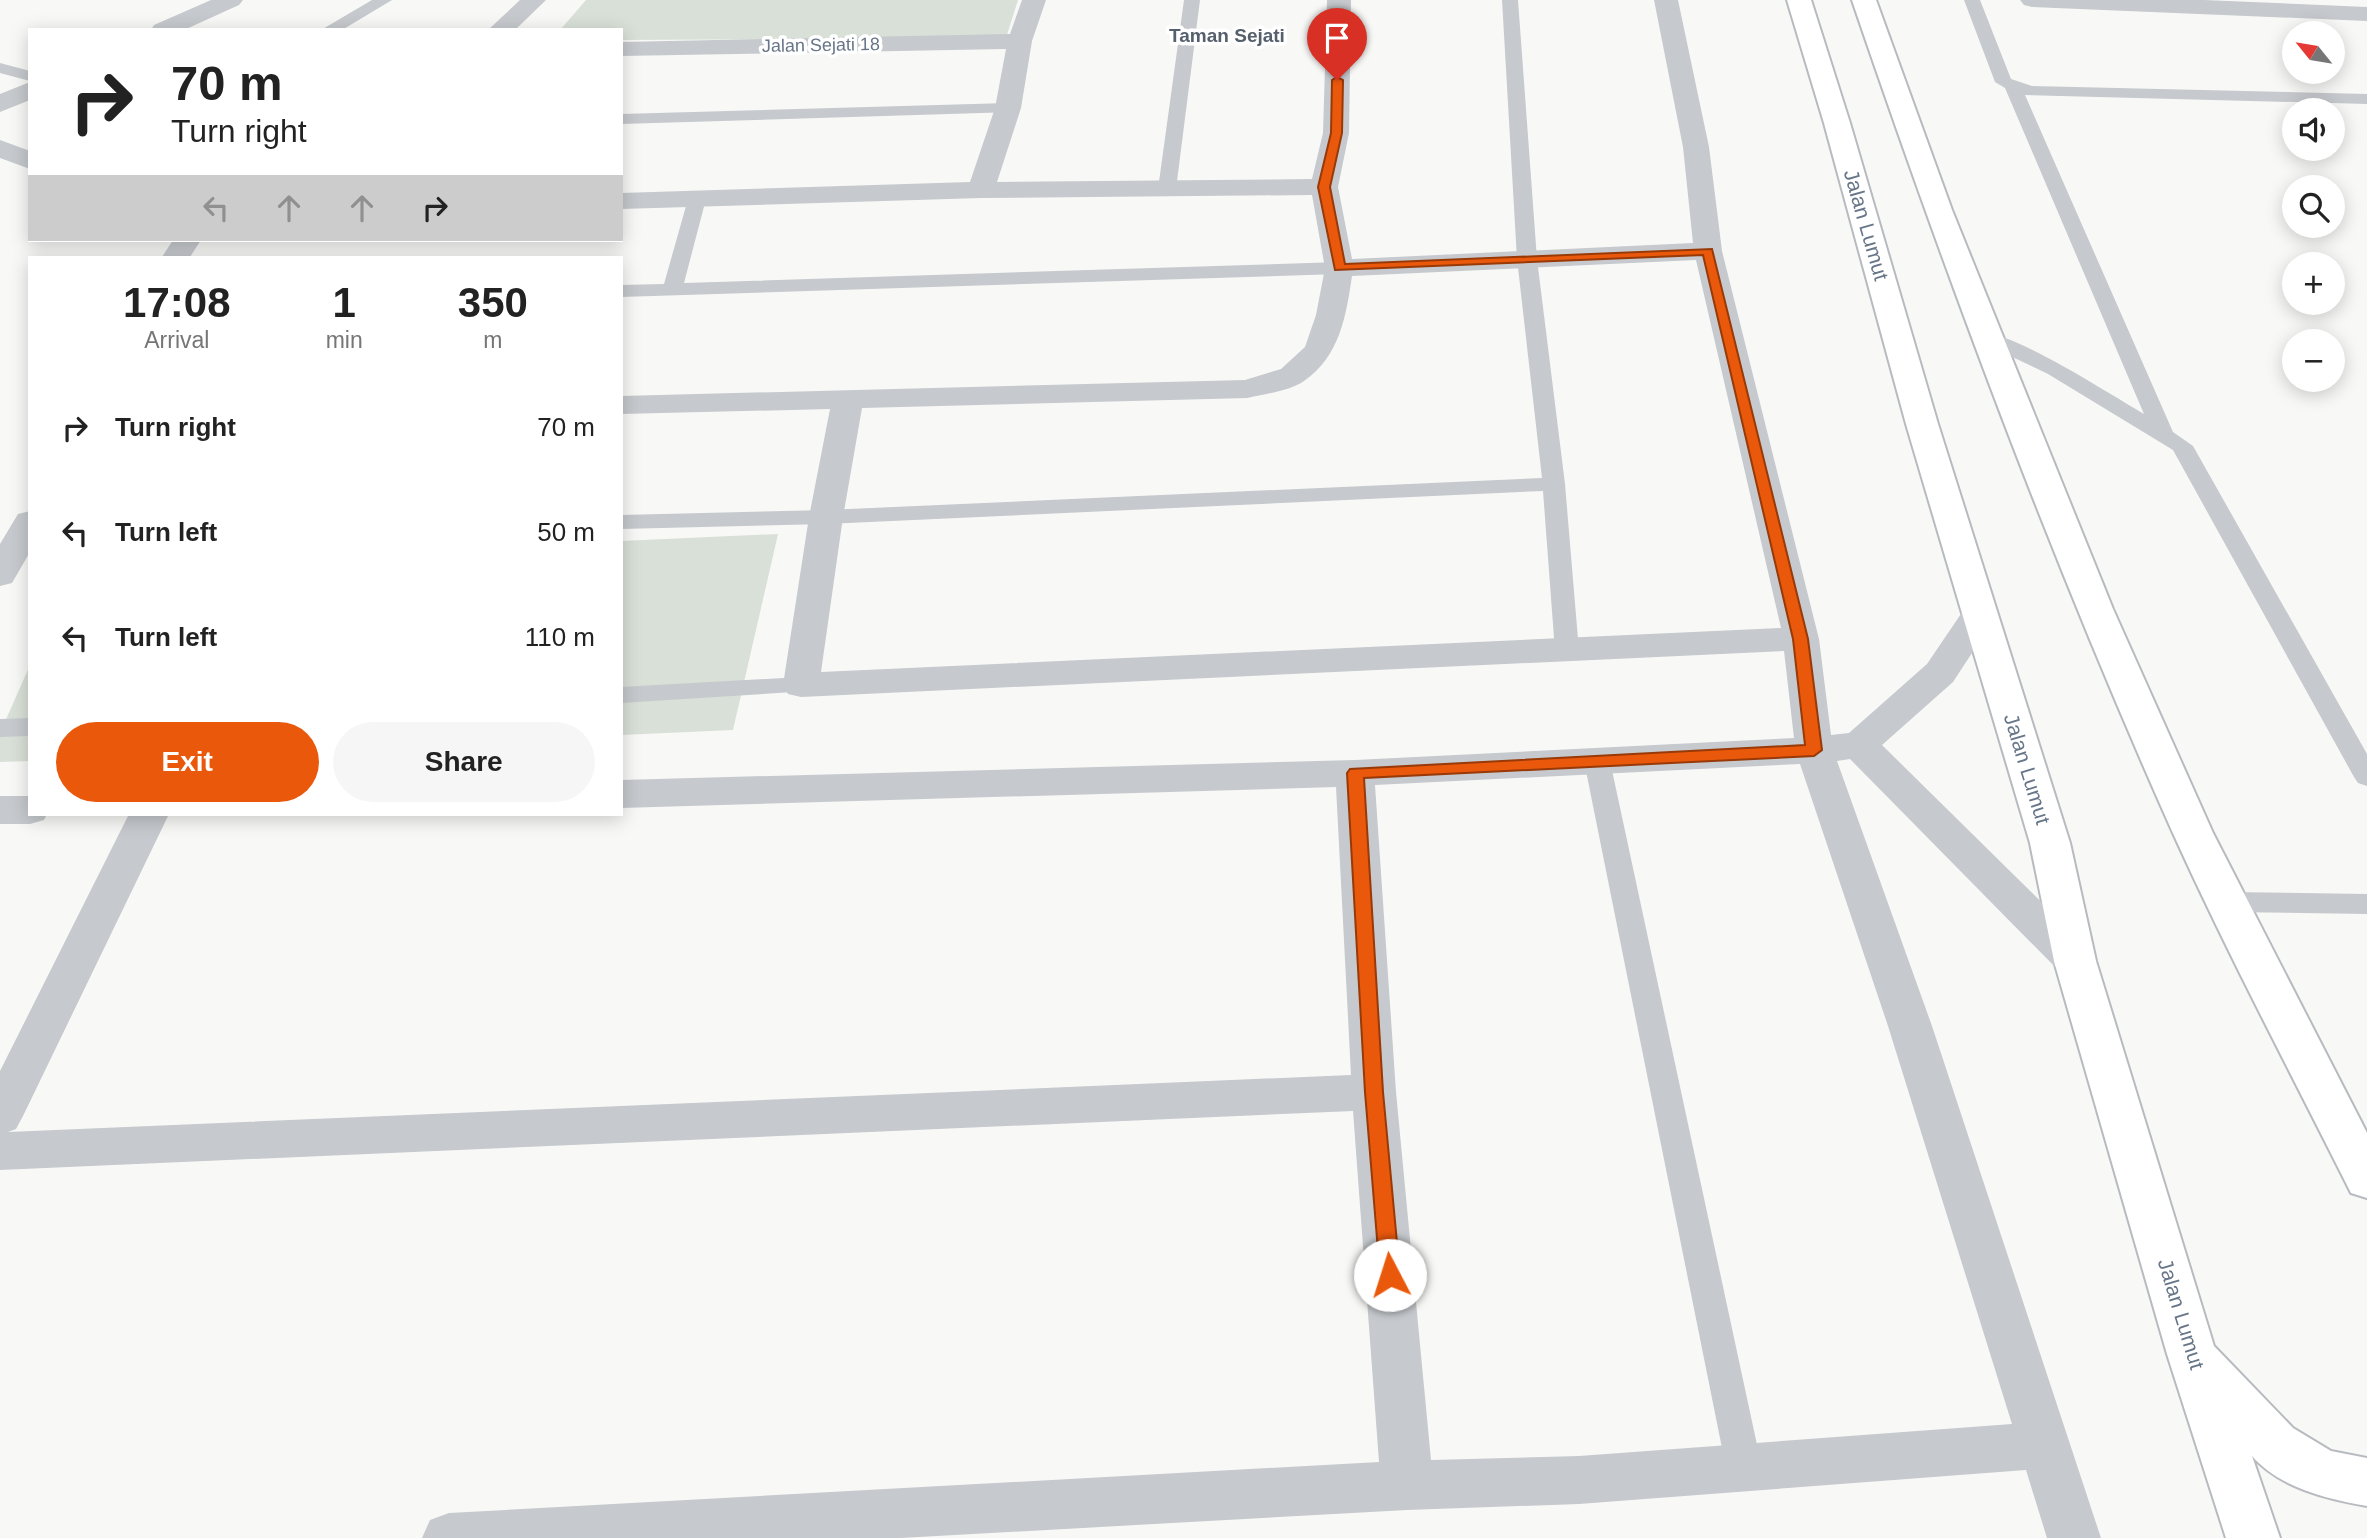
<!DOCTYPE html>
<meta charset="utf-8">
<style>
:root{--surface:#fff;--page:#f6f6f6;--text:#222;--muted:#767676;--accent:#ea580c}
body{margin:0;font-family:Helvetica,sans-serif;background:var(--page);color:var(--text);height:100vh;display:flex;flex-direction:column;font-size:26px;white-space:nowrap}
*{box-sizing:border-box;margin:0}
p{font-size:23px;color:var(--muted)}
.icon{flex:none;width:38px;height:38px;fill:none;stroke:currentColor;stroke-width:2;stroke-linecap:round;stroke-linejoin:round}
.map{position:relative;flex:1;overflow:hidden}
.drawer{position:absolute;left:28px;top:256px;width:595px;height:560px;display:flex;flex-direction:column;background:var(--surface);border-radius:0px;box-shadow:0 4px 18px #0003}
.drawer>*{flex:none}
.banner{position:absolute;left:28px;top:28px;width:595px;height:214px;border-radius:0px;box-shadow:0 4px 18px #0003;background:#fff;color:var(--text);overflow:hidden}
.needle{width:46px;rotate:300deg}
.buttons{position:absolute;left:2282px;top:21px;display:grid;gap:14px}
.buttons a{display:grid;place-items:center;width:63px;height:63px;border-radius:50%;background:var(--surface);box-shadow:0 4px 18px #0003;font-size:35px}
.pin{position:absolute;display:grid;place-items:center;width:60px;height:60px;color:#fff;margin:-72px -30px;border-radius:50% 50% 50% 0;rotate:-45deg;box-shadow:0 0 7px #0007}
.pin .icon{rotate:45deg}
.me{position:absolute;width:77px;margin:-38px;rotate:355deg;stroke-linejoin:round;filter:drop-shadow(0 0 5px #0008)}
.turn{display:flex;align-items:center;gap:24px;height:147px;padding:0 28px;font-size:32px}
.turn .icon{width:91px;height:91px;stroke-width:2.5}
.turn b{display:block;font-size:49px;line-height:60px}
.lanes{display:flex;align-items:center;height:66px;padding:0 28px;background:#0003;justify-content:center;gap:35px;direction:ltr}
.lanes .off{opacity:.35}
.eta{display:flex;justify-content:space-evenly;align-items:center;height:119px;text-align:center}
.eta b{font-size:42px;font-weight:700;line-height:49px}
.primary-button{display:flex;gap:14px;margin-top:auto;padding:14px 28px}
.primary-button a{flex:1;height:80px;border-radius:42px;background:var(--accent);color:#fff;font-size:28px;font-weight:700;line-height:80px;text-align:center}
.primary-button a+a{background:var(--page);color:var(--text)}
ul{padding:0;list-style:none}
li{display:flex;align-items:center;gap:21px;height:105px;padding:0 28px}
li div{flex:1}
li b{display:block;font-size:26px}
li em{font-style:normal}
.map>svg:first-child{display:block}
.green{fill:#d9e0d7}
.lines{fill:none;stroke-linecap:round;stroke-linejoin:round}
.primary-casing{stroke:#b7bbc0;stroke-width:4}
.lane{fill:#c6c9cd;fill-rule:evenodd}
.street{fill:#c6c9cd;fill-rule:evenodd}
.primary{fill:#fff;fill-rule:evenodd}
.route{fill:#ea580c;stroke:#983908;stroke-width:2}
.labels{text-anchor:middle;stroke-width:7;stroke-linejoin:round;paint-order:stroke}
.far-street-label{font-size:18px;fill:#677688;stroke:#fff}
.far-neighbourhood-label{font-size:19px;font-weight:bold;fill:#55606c;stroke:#fff}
.street-label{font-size:21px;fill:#677688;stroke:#fff}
</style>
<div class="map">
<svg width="2367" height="1538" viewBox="0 0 2367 1538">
<rect width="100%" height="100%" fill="#f8f9f6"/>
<!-- green -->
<g class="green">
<path d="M586,0H1018L1006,38L621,40V30H560Z"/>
<path d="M778,534L733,730L621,735V541Z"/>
<path d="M30,665V761L0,762V733Z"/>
</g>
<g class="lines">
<!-- primary casing -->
<g class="primary-casing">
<g id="primary">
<path d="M1787,0H1811L1850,123L1938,424L2070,843L2096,961L2214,1346L2293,1428L2331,1451L2367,1458V1506C2327,1499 2280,1488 2252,1456L2280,1538H2226L2167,1354L2054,961L2030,843L1906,424L1824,123Z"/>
<path d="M1852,0H1876L1952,210L2113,609L2213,833L2367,1133V1198L2351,1193C2291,1073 2227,953 2172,831C2051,560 1948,281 1852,0Z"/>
</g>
</g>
<!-- lane -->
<g class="lane">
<path d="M372,0H392L342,30H321Z"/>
<path d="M1184,0H1200L1176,189L1167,195L1158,189Z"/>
<path d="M1502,0H1518L1537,259L1565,484L1579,651L1576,657L1567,659L1558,657L1555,651L1543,491L826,524L621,529V515L826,510L1542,478L1517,259Z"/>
<path d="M1964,0H1980L2011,79L2032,86L2367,94V104L2025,95L2173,432L2193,446L2367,754V786L2358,783L2354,777L2173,450L2048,374L1981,342L1978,338L1981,334C2007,327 2116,398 2144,414L2005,88L1995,82Z"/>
<path d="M0,63L30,71V81L0,73Z"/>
<path d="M1008,103L1017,108L1014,112L621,124V114Z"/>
<path d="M697,193L706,199L684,283L1339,262L1346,264L1349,268L1346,272L1339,274L621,297V285L664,284L688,199Z"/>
<path d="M801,677L810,679L814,685L810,691L621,703V687Z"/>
<path d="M30,718V736L0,737V719Z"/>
<path d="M1597,752L1606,755L1610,761L1762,1468L1756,1480L1744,1485L1732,1480L1726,1468L1584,761L1588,755Z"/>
<path d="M2228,892L2367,894V914L2228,912L2218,909L2214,902L2218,895Z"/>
</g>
<!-- street -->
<g class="street">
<path d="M211,0H243L239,5L184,30H151L154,25Z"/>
<path d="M520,0H546L515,30H488Z"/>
<path d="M1022,0H1046L1032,41L1021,108L997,182L1312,179L1323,133L1327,0H1351L1349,133L1338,187L1352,259L1693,243L1683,147L1654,0H1678L1709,147L1722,251L1819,639L1831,735L1849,733L1927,664L1967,605L1980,602L1993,605L1998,613L1953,682L1882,745L2090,950L2096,961L2090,972L2075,977L2060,972L1850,759L1837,761L1932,1026L2101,1538H2047L2026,1470L1579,1504L1407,1510L901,1538H422L430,1520L449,1513L1379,1462L1353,1111L0,1170V1071L129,814H169L23,1116L16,1129L8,1132L1351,1075L1336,787L621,808V780L1355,760L1794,738L1784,651L801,697L788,694L783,685L809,517L830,409L621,414V396L1245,380L1281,369L1305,347L1316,315L1325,268L1312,195L981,198L621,209V193L970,182L995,108L1006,49L621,56V42L1010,34ZM1696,260L1781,628L821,672L843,517L862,408L1247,398C1264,394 1290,391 1304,381C1340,356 1346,316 1352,276ZM1800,764L1888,1026L2012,1424L1579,1456L1431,1460L1396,1092L1375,785Z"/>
<path d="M2020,0H2204L2367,7V21L2032,7L2024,5Z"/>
<path d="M30,82V100L0,112V94Z"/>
<path d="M0,140L30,151V169L0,158Z"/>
<path d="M173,240H201L190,257H162Z"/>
<path d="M30,511V552L12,583L0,586V544L18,514Z"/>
<path d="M0,796H30V814H47L44,820L30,824H0Z"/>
</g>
<!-- primary -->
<use href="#primary" class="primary"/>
</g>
<!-- route -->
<path class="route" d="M1337,77L1343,80L1342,133L1330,187L1345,264L1712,249L1808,639L1822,750L1814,756L1364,778L1383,1092L1400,1275L1397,1282L1390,1284L1383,1282L1380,1275L1365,1092L1347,773L1350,769L1805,745L1793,639L1703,255L1335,270L1318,187L1331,133L1332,80Z"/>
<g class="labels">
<!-- far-street labels -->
<g class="far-street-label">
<text transform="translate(821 45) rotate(-1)" y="6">Jalan Sejati 18</text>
</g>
<!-- far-neighbourhood labels -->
<g class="far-neighbourhood-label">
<text x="1227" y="42">Taman Sejati</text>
</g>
<!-- street labels -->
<g class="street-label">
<text transform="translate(1866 225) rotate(74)" y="7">Jalan Lumut</text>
<text transform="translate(2027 769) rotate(73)" y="7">Jalan Lumut</text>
<text transform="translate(2181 1314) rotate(73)" y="7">Jalan Lumut</text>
</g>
</g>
</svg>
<div class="buttons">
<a><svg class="needle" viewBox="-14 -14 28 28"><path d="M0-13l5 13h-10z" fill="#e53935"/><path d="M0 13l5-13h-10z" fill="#767676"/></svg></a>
<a><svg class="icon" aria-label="sound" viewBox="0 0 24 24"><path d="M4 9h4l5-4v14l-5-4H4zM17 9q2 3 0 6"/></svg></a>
<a><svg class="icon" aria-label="search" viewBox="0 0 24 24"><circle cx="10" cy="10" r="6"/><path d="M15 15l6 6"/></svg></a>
<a>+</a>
<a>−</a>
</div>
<div class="pin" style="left:1337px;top:80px;background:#d93025"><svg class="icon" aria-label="arrive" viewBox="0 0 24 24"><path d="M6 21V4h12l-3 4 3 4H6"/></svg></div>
<svg class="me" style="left:1390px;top:1275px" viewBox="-20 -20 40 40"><circle r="19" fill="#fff"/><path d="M0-13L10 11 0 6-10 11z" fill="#ea580c"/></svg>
<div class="banner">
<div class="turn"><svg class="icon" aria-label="right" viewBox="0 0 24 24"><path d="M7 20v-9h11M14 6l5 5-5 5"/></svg><div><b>70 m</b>Turn right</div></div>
<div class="lanes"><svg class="icon off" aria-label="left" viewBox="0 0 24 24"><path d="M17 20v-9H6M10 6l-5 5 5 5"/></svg><svg class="icon off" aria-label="ahead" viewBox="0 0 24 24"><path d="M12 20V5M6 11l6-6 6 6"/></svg><svg class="icon off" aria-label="ahead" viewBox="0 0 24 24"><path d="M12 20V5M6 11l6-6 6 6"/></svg><svg class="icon" aria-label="right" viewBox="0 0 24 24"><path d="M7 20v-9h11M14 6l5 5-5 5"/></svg></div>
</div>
<section class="drawer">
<div class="eta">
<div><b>17:08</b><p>Arrival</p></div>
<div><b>1</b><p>min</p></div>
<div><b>350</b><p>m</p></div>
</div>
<ul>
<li><svg class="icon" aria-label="right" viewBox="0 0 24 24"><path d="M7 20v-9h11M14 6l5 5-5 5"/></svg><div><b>Turn right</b></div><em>70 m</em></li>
<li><svg class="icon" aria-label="left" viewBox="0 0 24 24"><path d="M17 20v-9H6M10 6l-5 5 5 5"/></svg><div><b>Turn left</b></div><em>50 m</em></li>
<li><svg class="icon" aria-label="left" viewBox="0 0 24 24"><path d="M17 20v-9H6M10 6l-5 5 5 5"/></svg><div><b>Turn left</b></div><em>110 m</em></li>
</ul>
<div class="primary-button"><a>Exit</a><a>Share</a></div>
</section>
</div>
